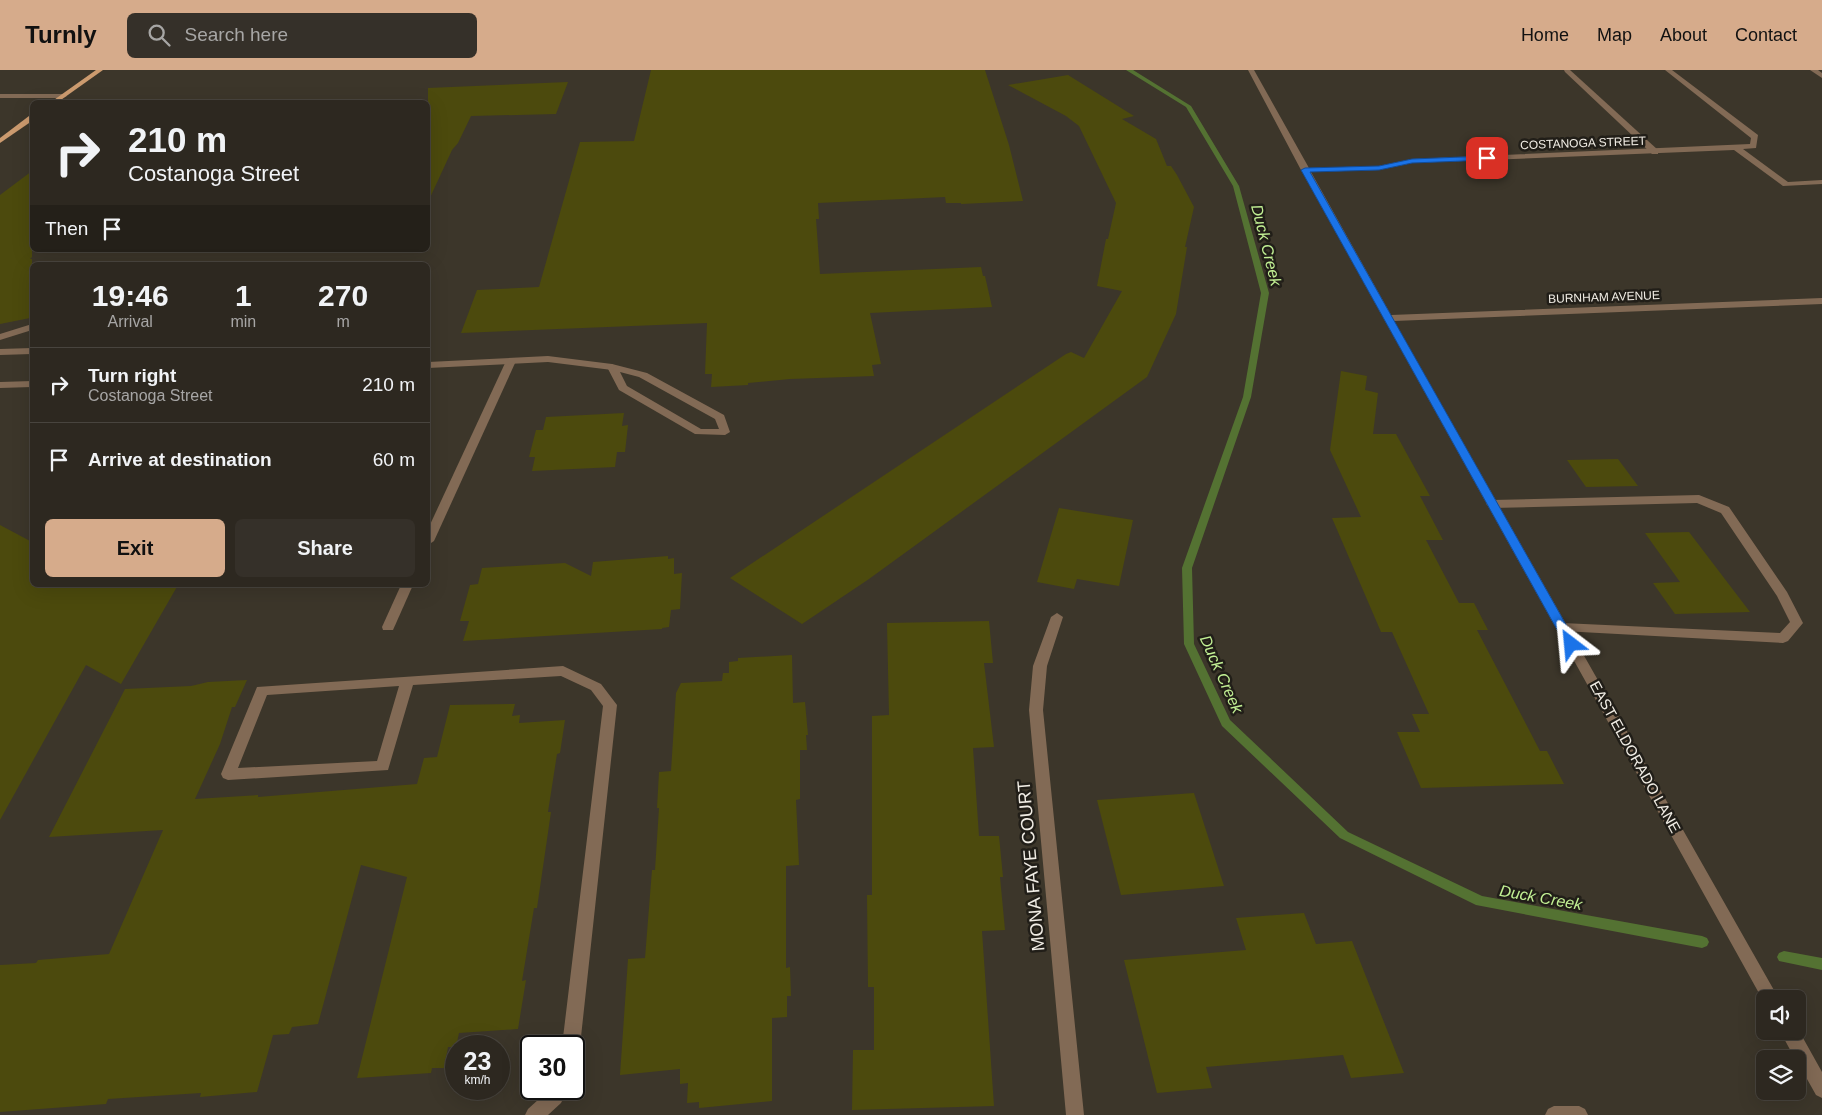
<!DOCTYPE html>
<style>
:root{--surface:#2d2820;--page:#353029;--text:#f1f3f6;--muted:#a7a6a5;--line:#48443e;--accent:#d6ab8b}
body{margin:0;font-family:Arial,sans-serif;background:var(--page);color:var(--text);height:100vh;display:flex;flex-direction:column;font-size:19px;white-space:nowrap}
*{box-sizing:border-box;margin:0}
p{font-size:16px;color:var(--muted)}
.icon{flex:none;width:28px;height:28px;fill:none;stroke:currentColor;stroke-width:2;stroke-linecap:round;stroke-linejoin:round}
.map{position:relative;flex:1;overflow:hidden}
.sheet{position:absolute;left:30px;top:192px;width:400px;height:325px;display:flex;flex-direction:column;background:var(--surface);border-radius:8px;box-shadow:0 5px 20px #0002,0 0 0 1px var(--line)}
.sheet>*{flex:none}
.banner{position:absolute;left:30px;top:30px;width:400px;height:152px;border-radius:8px;box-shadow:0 5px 20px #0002,0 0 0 1px var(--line);background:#2d2820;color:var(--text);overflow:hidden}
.buttons{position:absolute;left:1756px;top:920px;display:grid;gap:10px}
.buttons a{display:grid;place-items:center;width:50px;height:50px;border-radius:8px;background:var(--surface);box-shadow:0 5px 20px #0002,0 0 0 1px var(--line);font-size:25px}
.speed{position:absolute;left:445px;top:965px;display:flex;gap:10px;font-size:25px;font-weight:700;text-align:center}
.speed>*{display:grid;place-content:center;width:65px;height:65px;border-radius:50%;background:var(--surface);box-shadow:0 5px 20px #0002,0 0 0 1px var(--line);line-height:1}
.speed small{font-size:12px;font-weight:400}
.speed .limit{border:2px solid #111;border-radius:8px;background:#fff;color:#111}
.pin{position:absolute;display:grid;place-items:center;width:42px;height:42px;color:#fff;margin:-21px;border-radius:10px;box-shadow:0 2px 8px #0006}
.me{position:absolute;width:55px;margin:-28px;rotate:331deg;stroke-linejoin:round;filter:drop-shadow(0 0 4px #0008)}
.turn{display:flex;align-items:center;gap:18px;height:105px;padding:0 15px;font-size:22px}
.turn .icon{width:65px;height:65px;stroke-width:2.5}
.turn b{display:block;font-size:35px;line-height:42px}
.then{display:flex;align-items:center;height:48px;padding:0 15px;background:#0003;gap:10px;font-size:19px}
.eta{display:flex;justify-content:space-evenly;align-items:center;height:85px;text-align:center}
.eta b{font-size:30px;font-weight:600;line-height:35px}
.button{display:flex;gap:10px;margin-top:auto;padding:10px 15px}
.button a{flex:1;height:58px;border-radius:8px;background:var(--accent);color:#111;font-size:20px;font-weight:600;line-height:58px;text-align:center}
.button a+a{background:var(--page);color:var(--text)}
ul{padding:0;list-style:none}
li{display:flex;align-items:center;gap:15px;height:75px;padding:0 15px;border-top:1px solid var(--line)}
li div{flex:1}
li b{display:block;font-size:19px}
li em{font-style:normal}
header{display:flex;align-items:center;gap:30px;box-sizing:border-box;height:70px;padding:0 25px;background:var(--accent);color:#111}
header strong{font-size:24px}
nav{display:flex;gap:28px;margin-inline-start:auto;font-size:18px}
.search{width:350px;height:45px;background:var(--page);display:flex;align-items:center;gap:12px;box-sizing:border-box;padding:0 18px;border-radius:8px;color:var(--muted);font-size:19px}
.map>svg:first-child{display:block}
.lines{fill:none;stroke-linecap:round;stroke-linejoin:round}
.stream{fill:#547232;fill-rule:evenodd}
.building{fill:#4c4a0d}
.lane{fill:#826a55;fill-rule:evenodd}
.street{fill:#826a55;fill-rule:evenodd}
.primary{fill:#cc9b6f;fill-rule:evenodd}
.route{fill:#1a73e8;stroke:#114b97}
.labels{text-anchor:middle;stroke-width:5;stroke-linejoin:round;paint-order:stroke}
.far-street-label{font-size:12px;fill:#f1ede5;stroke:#211e18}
.street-label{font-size:15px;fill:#f1ede5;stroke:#211e18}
.water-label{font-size:16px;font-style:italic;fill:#c2f094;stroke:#211e18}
.near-street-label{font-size:18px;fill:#f1ede5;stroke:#211e18}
</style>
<header>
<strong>Turnly</strong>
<div class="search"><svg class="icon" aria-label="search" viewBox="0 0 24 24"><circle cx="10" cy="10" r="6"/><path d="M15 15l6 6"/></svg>Search here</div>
<nav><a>Home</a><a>Map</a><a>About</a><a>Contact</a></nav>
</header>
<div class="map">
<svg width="1822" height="1045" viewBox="0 0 1822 1045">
<rect width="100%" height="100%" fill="#3c362a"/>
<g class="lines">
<!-- stream -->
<g class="stream">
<path d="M1126,0H1133L1191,36L1239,116L1269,223L1251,327L1192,498L1194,574L1230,650L1348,762L1482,826L1702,866L1707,868L1709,872L1707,876L1702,878L1476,835L1340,768L1222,656L1184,574L1182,498L1243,327L1261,223L1233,116L1186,37Z"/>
<path d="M1784,881L1822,888V900L1779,891L1777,887L1779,883Z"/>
</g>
</g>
<!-- building -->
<g class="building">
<path d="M651,0H985L1009,75L1023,131L961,134V133H946L945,127L818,133L819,149H816L820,204L981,197L983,206H985L992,237L870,243L881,294L872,295L874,306L790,309L748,313V315L711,317L712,304H705L707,253L461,263L477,220L539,217L580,72L634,71Z"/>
<path d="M1068,5L1134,46L1122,49L1156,69L1167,96H1171L1177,105L1194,137L1185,177H1187L1176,244L1147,307L869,509L802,554L730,508L1066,284L1071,282L1084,288L1122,221L1097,216L1106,169H1108L1116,133L1079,56L1066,46L1008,15Z"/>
<path d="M568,12L556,44L471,46L458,73L452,80L428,132V18Z"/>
<path d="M32,101V187L30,189H32V241L30,242V248L0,254V125Z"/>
<path d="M1341,301L1367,306L1365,320L1378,323L1373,364H1396L1430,426H1420L1443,470H1426L1459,533H1474L1488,560H1477L1540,681H1547L1564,714L1421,718L1397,662H1420L1412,644H1429L1392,562H1381L1332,448L1361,447L1330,380Z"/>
<path d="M624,343L622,356L628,355L625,382H617L615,397L532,401L535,387H529L536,360H543L546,347Z"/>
<path d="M1618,389L1638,416L1586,417L1567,390Z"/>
<path d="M1059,438L1133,450L1119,516L1077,509L1074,519L1037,512Z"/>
<path d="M0,455L32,472V515H178L121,614L86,595L0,750Z"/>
<path d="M1689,462L1750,542L1675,544L1653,513L1680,512L1645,463Z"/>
<path d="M668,486V489L674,488V504L682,503L680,539L671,540L669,557L662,558V559L463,571L469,551H460L470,515L478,514L482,498L565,493L591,506L593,492Z"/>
<path d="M989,551L993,593H984L994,677L973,678L979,766H999L1003,807H1000L1005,860L982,861L994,1036L852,1040L853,980H874V917H868L867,825H872V646L889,645L887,553Z"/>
<path d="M792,585L793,633L805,632L808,665H806L807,680H800V729L796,730L799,795L786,796V898L790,897L791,926H787V947L772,948V1031L699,1038V1032L687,1033L688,1013L680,1014V999L620,1005L628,889L645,888L652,800H655L659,738H657L659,702L671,701L676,623L681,613L722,611L723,603H729V592L738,591V588Z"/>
<path d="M247,610L235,637H232L220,674L195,729L258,725V727L417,714L424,688L437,687L450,635L515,634L512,646L520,645L519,653L565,650L560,683L557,684L548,742H551L537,838H534L522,911L526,910L518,959L459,963L456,977H448L444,998H432L431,1003L357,1008L407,807L361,795L318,954L292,957L289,964L273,965L257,1022L200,1027L201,1023L108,1029L106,1034L0,1042V895L36,893L38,890L109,884L163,760L49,767L125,619L191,616L208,612Z"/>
<path d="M1194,723L1224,816L1121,825L1097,730Z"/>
<path d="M1304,843L1316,874L1352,871L1404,1003L1351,1008L1343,985L1206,997L1212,1018L1157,1023L1124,890L1246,880L1236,848Z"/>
</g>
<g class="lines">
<!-- lane -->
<g class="lane">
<path d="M1564,0H1570L1658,80V84H1652L1565,2Z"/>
<path d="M1810,0H1818L1822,3V8Z"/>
<path d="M0,24H63L67,26L63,28H0Z"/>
<path d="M32,254V260L0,270V264Z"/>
<path d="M32,278V284L0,285V279Z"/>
<path d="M511,288L516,291L434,471L428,475V459L506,291Z"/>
<path d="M612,294L647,303L724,345L730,362L725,365L695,364L619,320L607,297ZM620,302L639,307L715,349L719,359H701L627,316Z"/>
<path d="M1699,425L1729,437L1787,522L1803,553L1788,571L1783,573L1562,561L1557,560L1556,557L1557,554L1562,553L1780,563L1790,552L1777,526L1721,443L1697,433L1492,438L1486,434L1492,430Z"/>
<path d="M401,515H413L393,560H383L382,557Z"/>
</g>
<!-- street -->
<g class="street">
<path d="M1248,0H1254L1309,98L1379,96L1412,89L1750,74L1751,68L1665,0H1672L1758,65L1756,78L1743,79L1788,112L1822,110V114L1783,116L1734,80L1412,93L1379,100L1311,102L1391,245L1822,228V234L1394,251L1779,929H1765V934L1301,100Z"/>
<path d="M548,286L612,294L617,297L612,300L548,292L428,298V292Z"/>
<path d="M32,311V317L0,318V312Z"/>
<path d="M1057,543L1063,547L1047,596L1043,640L1084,1045H1066L1029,640L1033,596L1051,547Z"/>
<path d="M563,596L601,614L617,635L580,976L577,982L574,983V976H562L603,636L591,620L561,606L413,615L388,700L228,710L223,708L221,704L257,617ZM399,616L377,691L238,698L267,625Z"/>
<path d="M1798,959L1822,1002V1028L1816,1025L1798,993V989H1795L1780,961H1798Z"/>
<path d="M550,1019H568L561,1033L548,1045H525L528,1039Z"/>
<path d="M1554,1036H1579L1585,1039L1588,1045H1545L1548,1039Z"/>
</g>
<!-- primary -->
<g class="primary">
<path d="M96,0H103L58,32H51Z"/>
<path d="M29,46H32V51L0,73V68Z"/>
</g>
</g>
<!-- route -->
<path class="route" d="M1487,86L1489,87V90L1412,93L1379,100L1310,102L1577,574L1571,579L1565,574L1301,100L1305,98L1379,96L1412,89Z"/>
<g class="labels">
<!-- far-street labels -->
<g class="far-street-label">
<text transform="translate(1583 73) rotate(-2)" y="4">COSTANOGA STREET</text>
<text transform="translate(1604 227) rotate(-2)" y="4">BURNHAM AVENUE</text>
</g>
<!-- street labels -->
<g class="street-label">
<text transform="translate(1635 687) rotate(61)" y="5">EAST ELDORADO LANE</text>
</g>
<!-- water labels -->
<g class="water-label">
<text transform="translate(1267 175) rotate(76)" y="6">Duck Creek</text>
<text transform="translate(1222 604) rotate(66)" y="6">Duck Creek</text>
<text transform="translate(1541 827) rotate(10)" y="6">Duck Creek</text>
</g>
<!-- near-street labels -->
<g class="near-street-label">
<text transform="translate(1031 796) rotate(-95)" y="6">MONA FAYE COURT</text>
</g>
</g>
</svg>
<div class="buttons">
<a><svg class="icon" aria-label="sound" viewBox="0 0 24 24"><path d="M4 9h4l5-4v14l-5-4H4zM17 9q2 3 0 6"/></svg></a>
<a><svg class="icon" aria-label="layers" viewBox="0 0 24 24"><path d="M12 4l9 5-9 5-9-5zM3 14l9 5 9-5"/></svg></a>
</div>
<div class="speed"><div>23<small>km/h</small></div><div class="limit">30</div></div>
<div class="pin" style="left:1487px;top:88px;background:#d93025"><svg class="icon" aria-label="arrive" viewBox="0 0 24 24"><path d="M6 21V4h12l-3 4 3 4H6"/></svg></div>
<svg class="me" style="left:1571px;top:574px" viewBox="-20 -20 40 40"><path d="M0-17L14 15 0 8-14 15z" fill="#1a73e8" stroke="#fff" stroke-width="4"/></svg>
<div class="banner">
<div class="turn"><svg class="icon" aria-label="right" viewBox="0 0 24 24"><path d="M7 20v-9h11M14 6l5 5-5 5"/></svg><div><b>210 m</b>Costanoga Street</div></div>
<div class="then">Then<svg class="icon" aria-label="arrive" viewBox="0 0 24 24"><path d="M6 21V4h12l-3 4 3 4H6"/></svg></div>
</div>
<section class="sheet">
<div class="eta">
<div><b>19:46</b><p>Arrival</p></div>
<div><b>1</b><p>min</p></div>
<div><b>270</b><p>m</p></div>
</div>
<ul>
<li><svg class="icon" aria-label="right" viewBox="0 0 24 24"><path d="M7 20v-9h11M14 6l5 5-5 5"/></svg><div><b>Turn right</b><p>Costanoga Street</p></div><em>210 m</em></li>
<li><svg class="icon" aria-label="arrive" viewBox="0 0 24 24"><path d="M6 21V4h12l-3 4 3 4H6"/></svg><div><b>Arrive at destination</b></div><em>60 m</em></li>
</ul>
<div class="button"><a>Exit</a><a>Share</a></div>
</section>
</div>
